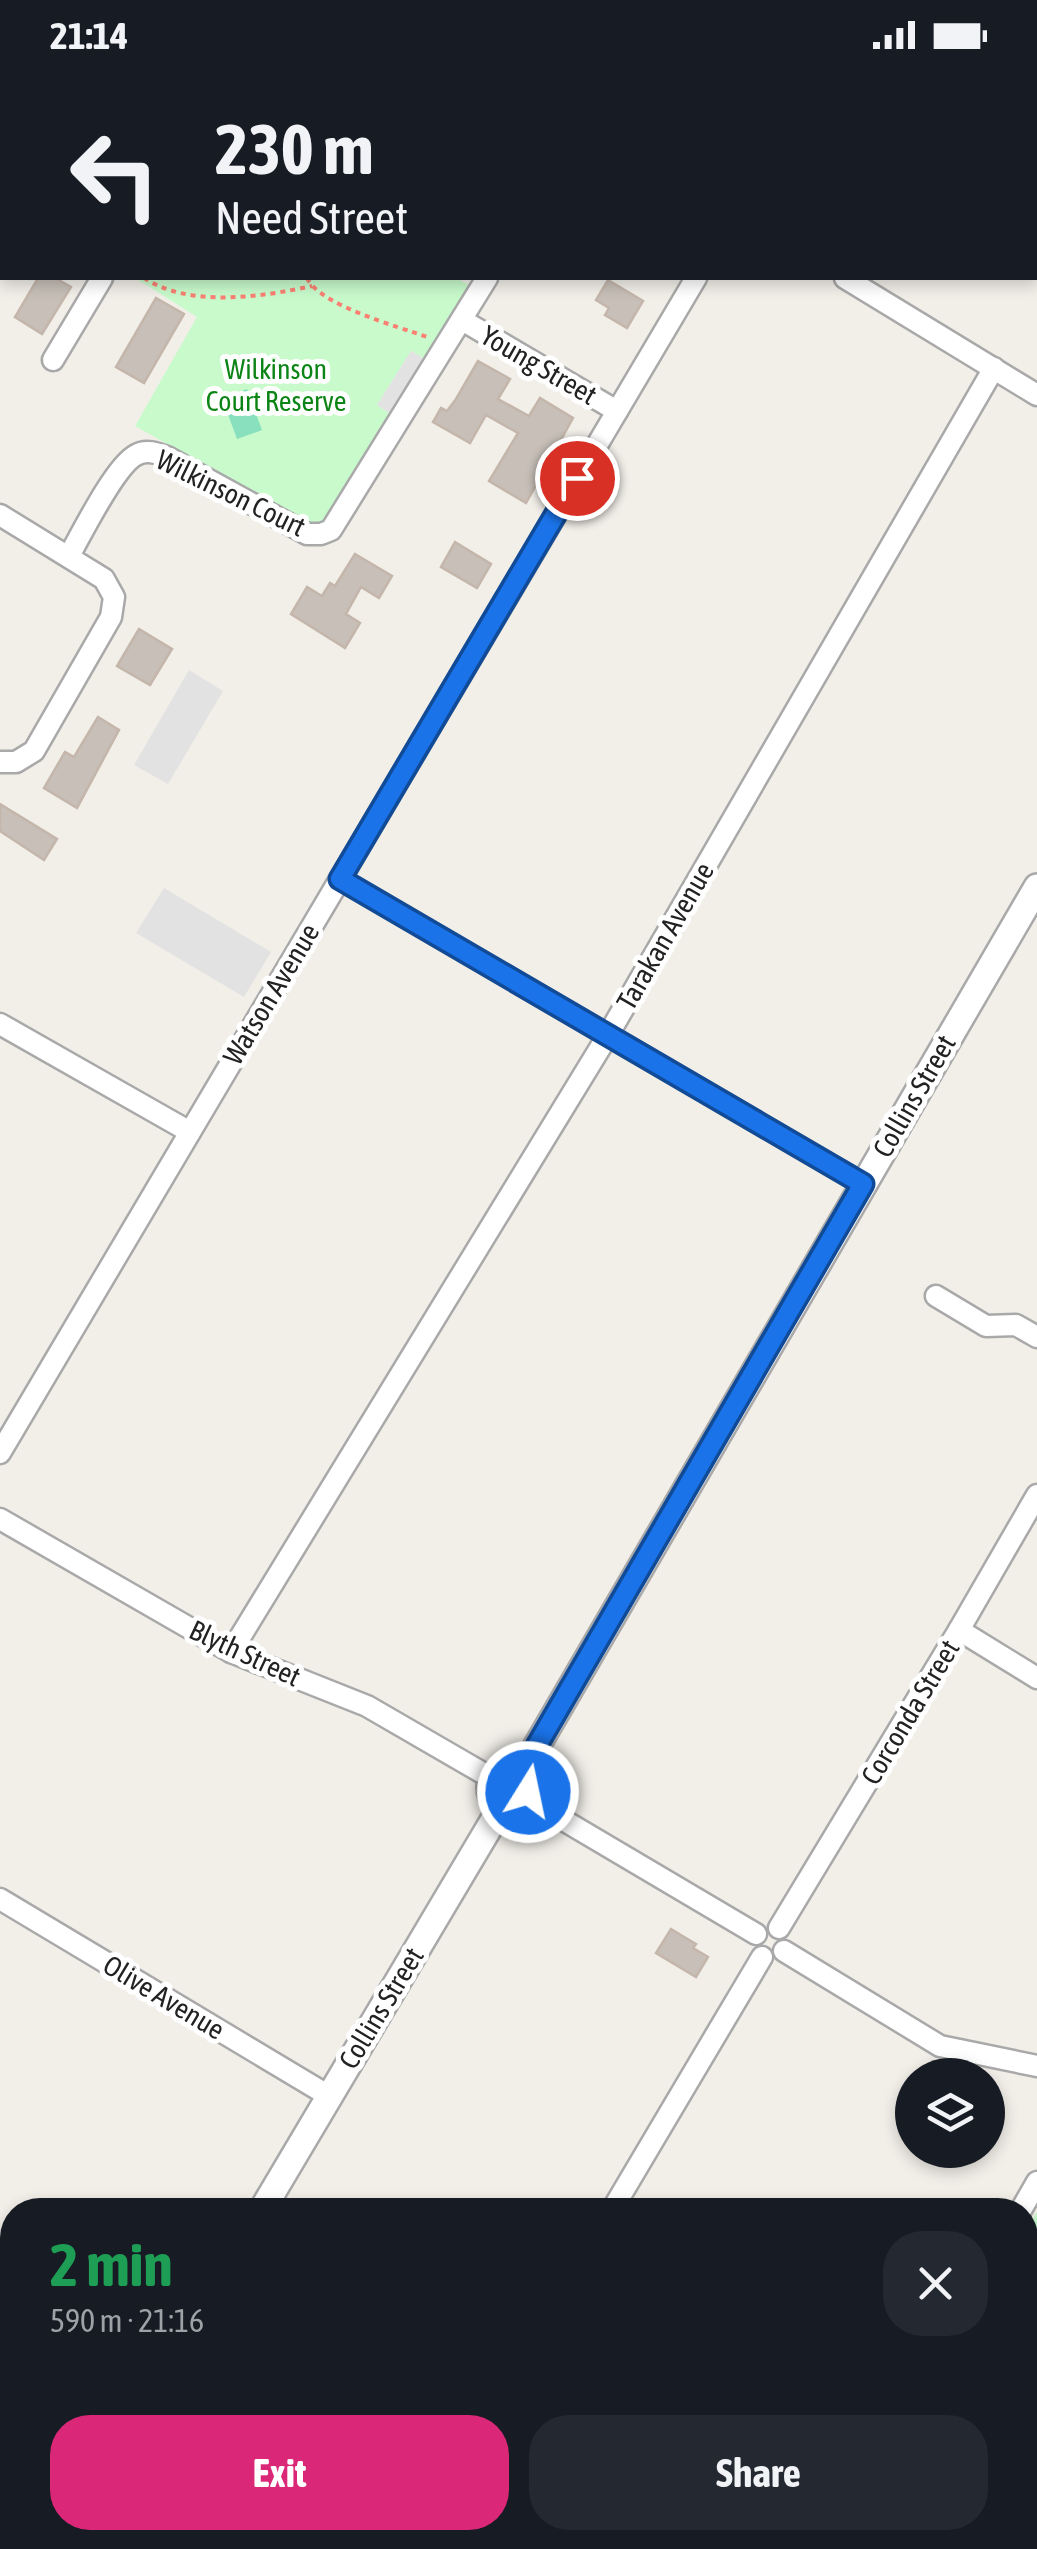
<!DOCTYPE html>
<meta charset="utf-8">
<style>
:root{--surface:#171b24;--page:#242831;--text:#f1f3f6;--muted:#9ea1a6;--accent:#db2777}
body{margin:0;font-family:"Asap Condensed",sans-serif;background:var(--page);color:var(--text);height:100vh;display:flex;flex-direction:column;font-size:38px;white-space:nowrap}
*{box-sizing:border-box;margin:0}
p{font-size:32px;color:var(--muted)}
.icon{flex:none;width:55px;height:55px;fill:none;stroke:currentColor;stroke-width:2;stroke-linecap:round;stroke-linejoin:round}
.map{position:relative;flex:1;overflow:hidden}
.panel{position:absolute;left:0px;top:2128px;width:1038px;height:352px;display:flex;flex-direction:column;background:var(--surface);border-radius:40px 40px 0 0;box-shadow:0 5px 15px #0003}
.panel>*{flex:none}
.top-card{position:absolute;left:0px;top:0px;width:1038px;height:210px;box-shadow:0 5px 15px #0003;background:#171b24;color:var(--text);overflow:hidden}
.tools{position:absolute;left:895px;top:1988px;display:grid;gap:20px}
.tools a{display:grid;place-items:center;width:110px;height:110px;border-radius:50%;background:var(--surface);box-shadow:0 5px 15px #0003;font-size:50px}
.pin{position:absolute;display:grid;place-items:center;width:85px;height:85px;color:#fff;margin:-42px;border:5px solid #fff;border-radius:50%;box-shadow:0 2px 10px #0007}
.me{position:absolute;width:110px;margin:-55px;rotate:10deg;stroke-linejoin:round;filter:drop-shadow(0 0 8px #0008)}
.turn{display:flex;align-items:center;gap:35px;height:210px;padding:0 50px;font-size:45px}
.turn .icon{width:130px;height:130px;stroke-width:2.5}
.turn b{display:block;font-size:70px;line-height:85px}
.round{display:grid;place-items:center;flex:none;width:105px;height:105px;border-radius:40px;background:var(--page)}
.summary{display:flex;align-items:center;justify-content:space-between;height:170px;padding:0 50px}
h1{font-size:60px;font-weight:700;line-height:75px;color:#1e9e55}
.action{display:flex;gap:20px;margin-top:auto;padding:20px 50px}
.action a{flex:1;height:115px;border-radius:40px;background:var(--accent);color:#fff;font-size:40px;font-weight:700;line-height:115px;text-align:center}
.action a+a{background:var(--page);color:var(--text)}
.status{display:flex;justify-content:space-between;align-items:center;height:70px;padding:0 50px;background:var(--surface);direction:ltr}
.status svg{height:28px;fill:currentColor}
.map>svg:first-child{display:block}
.park{fill:#c8facc}
.pitch{fill:#88e0be}
.parking{fill:#e2e2e2}
.building{fill:#c7bfb8;stroke:#c4b6ab;stroke-width:2.5}
.lines{fill:none;stroke-linecap:round;stroke-linejoin:round}
.minor-casing{stroke:#a9a9a9;stroke-width:25}
.tertiary-casing{stroke:#a9a9a9;stroke-width:30}
.path{stroke:#fa8072;stroke-width:4;stroke-dasharray:5 5;stroke-linecap:butt}
.minor{stroke:#fff;stroke-width:20}
.tertiary{stroke:#fff;stroke-width:25}
.route-casing{stroke:#114b97;stroke-width:25}
.route{stroke:#1a73e8;stroke-width:18}
.labels{text-anchor:middle;stroke-width:10;stroke-linejoin:round;paint-order:stroke}
.street-label{font-size:28px;fill:#222;stroke:#fff}
.park-label{font-size:28px;fill:#0c8416;stroke:#fff}
</style>
<div class="status"><b>21:14</b><svg viewBox="0 0 49 12"><path d="M0 12V9h3v3zM5 12V6h3v6zM10 12V3h3v9zM15 12V0h3v12zM26 1h20v11H26zM47 4h2v5h-2z"/></svg></div>
<div class="map">
<svg width="1037" height="2479" viewBox="0 0 1037 2479">
<rect width="100%" height="100%" fill="#f2efe9"/>
<!-- park -->
<g class="park">
<path d="M135,208H456L469,215L425,289L411,281L377,335L391,344L326,450L310,454L135,356L197,247Z"/>
<path d="M1037,2142V2353L1025,2363V2162Z"/>
</g>
<!-- pitch -->
<path class="pitch" d="M247,319L262,360L237,369L222,328Z"/>
<!-- parking -->
<g class="parking">
<path d="M411,281L425,289L391,344L377,335Z"/>
<path d="M189,600L223,621L168,714L134,695Z"/>
<path d="M164,818L271,882L244,927L136,863Z"/>
</g>
<!-- building -->
<g class="building">
<path d="M38,208H55L71,217L42,264L15,247Z"/>
<path d="M608,210L643,231L627,258L605,245L609,238L596,230Z"/>
<path d="M156,228L184,244L144,313L116,297Z"/>
<path d="M478,291L510,309L498,329L529,346L540,328L573,348L526,433L489,411L518,363L486,345L470,373L433,352L441,338L447,341L456,329Z"/>
<path d="M455,472L491,494L477,518L441,497Z"/>
<path d="M355,484L392,506L379,528L361,517L346,544L360,553L345,578L291,544L307,517L322,526L330,513L335,516Z"/>
<path d="M139,559L172,579L150,615L117,596Z"/>
<path d="M98,647L119,660L77,738L44,718L65,682L74,687Z"/>
<path d="M0,734L57,769L44,790L0,761Z"/>
<path d="M671,1859L696,1874L693,1878L708,1887L696,1907L656,1883Z"/>
</g>
<g class="lines">
<!-- minor casing -->
<g class="minor-casing">
<g id="minor">
<path d="M34,2L35,0"/>
<path d="M607,2L609,0"/>
<path d="M817,2L818,0"/>
<path d="M2,52V66"/>
<path d="M845,208L1037,325"/>
<path d="M462,250L617,341"/>
<path d="M53,290L102,208"/>
<path d="M0,445L104,509L114,527L111,547L34,681L16,692H0"/>
<path d="M69,486C82,463 115,396 136,385C146,379 157,383 167,387L307,464H321L331,460L487,208"/>
<path d="M340,809L863,1114"/>
<path d="M0,954L190,1062"/>
<path d="M936,1226L986,1256L1016,1255L1037,1267"/>
<path d="M0,1383L696,208"/>
<path d="M0,1449L231,1582L367,1636L493,1709"/>
<path d="M959,1560L1037,1608"/>
<path d="M231,1582L608,965L994,298"/>
<path d="M526,1728L756,1864"/>
<path d="M0,1829L329,2026"/>
<path d="M779,1858L959,1560L1037,1425"/>
<path d="M784,1881L940,1976L1037,1996"/>
<path d="M612,2140L762,1887"/>
<path d="M1021,2140L1037,2112"/>
<path d="M0,2230L12,2237"/>
<path d="M1025,2376L1037,2366"/>
<path d="M429,2468L430,2479"/>
<path d="M398,2479L399,2468"/>
<path d="M820,2479L827,2468"/>
<path d="M905,2479L919,2468"/>
</g>
</g>
<!-- tertiary casing -->
<g class="tertiary-casing">
<g id="tertiary">
<circle cx="509" cy="1718" r="19"/>
<path d="M521,1703L1037,817"/>
<path d="M262,2140L502,1736"/>
<path d="M63,2479L70,2468"/>
</g>
</g>
<!-- path -->
<g class="path">
<path d="M144,208C190,238 261,227 312,216"/>
<path d="M307,208C321,236 397,256 427,267"/>
</g>
<!-- minor -->
<use href="#minor" class="minor"/>
<!-- tertiary -->
<use href="#tertiary" class="tertiary"/>
</g>
<g class="lines">
<!-- route casing -->
<g class="route-casing">
<path id="route" d="M528,1722L526,1708L521,1703L863,1114L340,809L577,408"/>
</g>
<!-- route -->
<use href="#route" class="route"/>
</g>
<g class="labels">
<!-- street labels -->
<g class="street-label">
<text transform="translate(539 295) rotate(30)" y="10">Young Street</text>
<text transform="translate(231 423) rotate(26)" y="10">Wilkinson Court</text>
<text transform="translate(665 866) rotate(-60)" y="10">Tarakan Avenue</text>
<text transform="translate(271 924) rotate(-59)" y="10">Watson Avenue</text>
<text transform="translate(914 1026) rotate(-60)" y="10">Collins Street</text>
<text transform="translate(245 1583) rotate(25)" y="10">Blyth Street</text>
<text transform="translate(910 1642) rotate(-59)" y="10">Corconda Street</text>
<text transform="translate(164 1927) rotate(31)" y="10">Olive Avenue</text>
<text transform="translate(381 1938) rotate(-59)" y="10">Collins Street</text>
</g>
<!-- park labels -->
<g class="park-label">
<text x="276" y="309">Wilkinson<tspan x="276" dy="32">Court Reserve</tspan></text>
</g>
</g>
</svg>
<div class="tools">
<a><svg class="icon" aria-label="layers" viewBox="0 0 24 24"><path d="M12 4l9 5-9 5-9-5zM3 14l9 5 9-5"/></svg></a>
</div>
<div class="pin" style="left:577px;top:408px;background:#d93025"><svg class="icon" aria-label="arrive" viewBox="0 0 24 24"><path d="M6 21V4h12l-3 4 3 4H6"/></svg></div>
<svg class="me" style="left:528px;top:1722px" viewBox="-20 -20 40 40"><circle r="17" fill="#1a73e8" stroke="#fff" stroke-width="3"/><path d="M0-11L8 9 0 5-8 9z" fill="#fff"/></svg>
<div class="top-card">
<div class="turn"><svg class="icon" aria-label="left" viewBox="0 0 24 24"><path d="M17 20v-9H6M10 6l-5 5 5 5"/></svg><div><b>230 m</b>Need Street</div></div>
</div>
<section class="panel">
<div class="summary"><div><h1>2 min</h1><p>590 m · 21:16</p></div><a class="round"><svg class="icon" aria-label="close" viewBox="0 0 24 24"><path d="M6 6l12 12M18 6L6 18"/></svg></a></div>
<div class="action"><a>Exit</a><a>Share</a></div>
</section>
</div>
